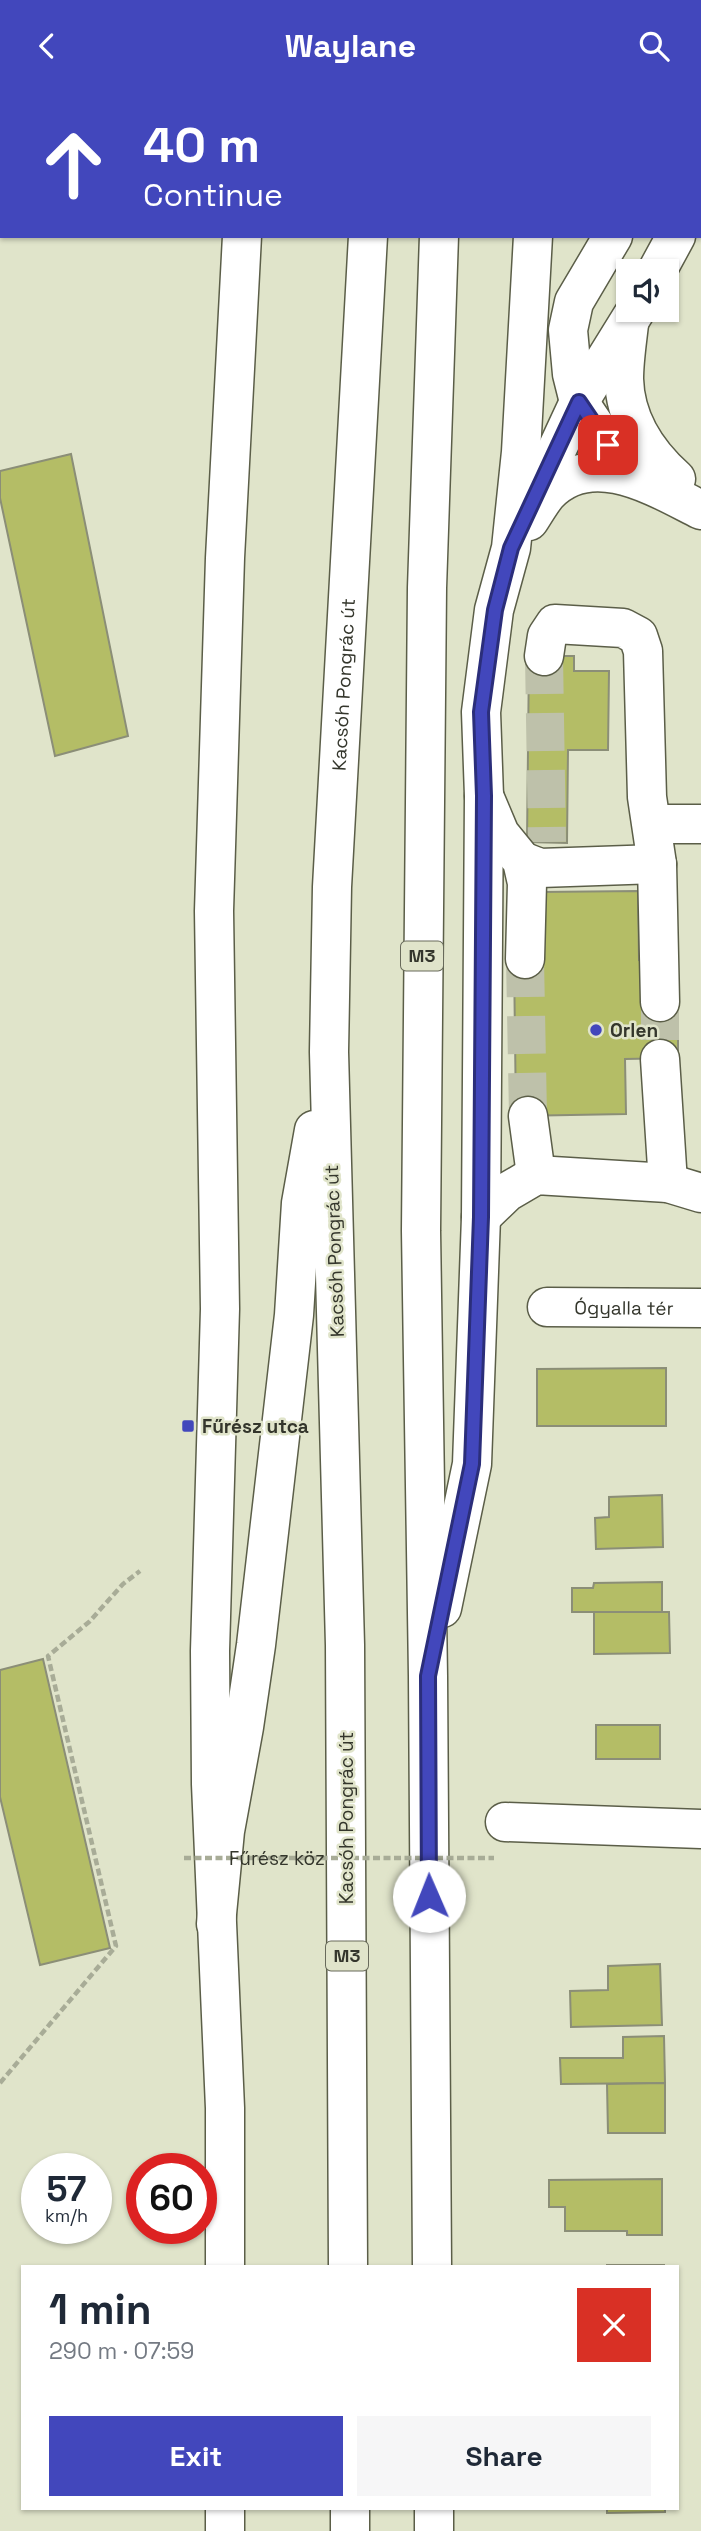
<!DOCTYPE html>
<meta charset="utf-8">
<style>
:root{--surface:#fff;--page:#f6f6f7;--text:#1f2937;--muted:#747a83;--accent:#4247bc}
body{margin:0;font-family:"Space Grotesk",sans-serif;background:var(--page);color:var(--text);height:100vh;display:flex;flex-direction:column;font-size:26px;white-space:nowrap}
*{box-sizing:border-box;margin:0}
p{font-size:23px;color:var(--muted)}
.icon{flex:none;width:38px;height:38px;fill:none;stroke:currentColor;stroke-width:2;stroke-linecap:round;stroke-linejoin:round}
.map{position:relative;flex:1;overflow:hidden}
.sheet{position:absolute;left:21px;top:2174px;width:658px;height:245px;display:flex;flex-direction:column;background:var(--surface);border-radius:0px;box-shadow:0 2px 5px #0004}
.sheet>*{flex:none}
.top-card{position:absolute;left:0px;top:0px;width:702px;height:147px;box-shadow:0 2px 5px #0004;background:#4247bc;color:#fff;overflow:hidden}
.buttons{position:absolute;left:616px;top:168px;display:grid;gap:14px}
.buttons a{display:grid;place-items:center;width:63px;height:63px;border-radius:0px;background:var(--surface);box-shadow:0 2px 5px #0004;font-size:35px}
.speed{position:absolute;left:21px;top:2062px;display:flex;gap:14px;font-size:35px;font-weight:700;text-align:center}
.speed>*{display:grid;place-content:center;width:91px;height:91px;border-radius:50%;background:var(--surface);box-shadow:0 2px 5px #0004;line-height:1}
.speed small{font-size:18px;font-weight:400}
.speed .limit{border:10px solid #d22;background:#fff;color:#111}
.pin{position:absolute;display:grid;place-items:center;width:60px;height:60px;color:#fff;margin:-30px;border-radius:14px;box-shadow:0 4px 10px #0006}
.me{position:absolute;width:77px;margin:-38px;rotate:359deg;stroke-linejoin:round;filter:drop-shadow(0 0 5px #0008)}
.turn{display:flex;align-items:center;gap:24px;height:147px;padding:0 28px;font-size:32px}
.turn .icon{width:91px;height:91px;stroke-width:2.5}
.turn b{display:block;font-size:49px;line-height:60px}
.round{display:grid;place-items:center;flex:none;width:74px;height:74px;border-radius:0px;background:var(--page)}
.head{display:flex;align-items:center;justify-content:space-between;height:119px;padding:0 28px}
h1{font-size:42px;font-weight:800;line-height:52px}
.primary-button{display:flex;gap:14px;margin-top:auto;padding:14px 28px}
.primary-button a{flex:1;height:80px;border-radius:0px;background:var(--accent);color:#fff;font-size:28px;font-weight:800;line-height:80px;text-align:center}
.primary-button a+a{background:var(--page);color:var(--text)}
header{display:flex;justify-content:space-between;align-items:center;height:91px;padding:0 28px;background:var(--accent);color:#fff;font-size:32px;font-weight:800}
.map>svg:first-child{display:block}
.building{fill:#b4bd66;stroke:#8b8e77;stroke-width:2}
.lines{fill:none;stroke-linecap:round;stroke-linejoin:round}
.minor-tunnel{stroke:#bec1aa;stroke-width:38;stroke-dasharray:38 19;stroke-linecap:butt}
.minor-casing{stroke:#5b5e48;stroke-width:41}
.major-casing{stroke:#5b5e48;stroke-width:41}
.path{stroke:#a8ac97;stroke-width:4.5;stroke-dasharray:7 3.5;stroke-linecap:butt}
.minor{stroke:#fff;stroke-width:38}
.major{stroke:#fff;stroke-width:38}
.path-bridge{stroke:#a8ac97;stroke-width:4.5;stroke-dasharray:7 3.5;stroke-linecap:butt}
.route-casing{stroke:#2b2e7a;stroke-width:18}
.route{stroke:#4247bc;stroke-width:12}
.poi-dot{fill:#4247bc;stroke:#e0e4ca;stroke-width:2.5}
.labels{text-anchor:middle;stroke-width:5;stroke-linejoin:round;paint-order:stroke}
.shield{fill:#e0e4ca;stroke:#686a5b;stroke-width:2}
.shield-label{font-size:18px;font-weight:bold;fill:#34362c}
.street-label{font-size:19px;fill:#34362c;stroke:#e0e4ca}
.poi-label{font-size:19px;font-weight:bold;fill:#34362c;stroke:#e0e4ca;text-anchor:start}
</style>
<header><svg class="icon" aria-label="back" viewBox="0 0 24 24"><path d="M15 5l-7 7 7 7"/></svg>Waylane<svg class="icon" aria-label="search" viewBox="0 0 24 24"><circle cx="10" cy="10" r="6"/><path d="M15 15l6 6"/></svg></header>
<div class="map">
<svg width="701" height="2440" viewBox="0 0 701 2440">
<rect width="100%" height="100%" fill="#e0e4ca"/>
<!-- building -->
<g class="building">
<path d="M71,363L128,645L55,665L0,407V380Z"/>
<path d="M529,565H574V580H609L608,659H568L567,752L527,751Z"/>
<path d="M638,800L639,869H645L678,911V967L625,968L626,1023L516,1025L514,868L540,801Z"/>
<path d="M666,1277V1335H537V1278Z"/>
<path d="M662,1404L663,1456L596,1458L595,1427L609,1426V1406Z"/>
<path d="M662,1491V1521H572V1497H593L594,1492Z"/>
<path d="M594,1521H669L670,1562L594,1563Z"/>
<path d="M43,1568L110,1857L40,1874L0,1706V1579Z"/>
<rect x="596" y="1634" width="64" height="34"/>
<path d="M660,1873L662,1934L571,1936L570,1900L608,1899V1875Z"/>
<path d="M664,1945L665,1992L561,1993L560,1967H623V1946Z"/>
<path d="M665,1992V2042H608L607,1993Z"/>
<path d="M662,2088V2144H627V2140H565V2116H549V2089Z"/>
<rect x="607" y="2174" width="57" height="1"/>
<path d="M607,2417H665V2421L607,2422Z"/>
</g>
<g class="lines">
<!-- minor-tunnel -->
<g class="minor-tunnel">
<path d="M544,565L547,751"/>
<path d="M525,868L528,1025"/>
<path d="M660,911V968"/>
</g>
<!-- minor casing -->
<g class="minor-casing">
<g id="minor">
<path d="M267,2V0"/>
<path d="M700,16L701,14"/>
<path d="M613,145L574,211L568,239L572,283L579,311L608,354L644,390"/>
<path d="M629,233C627,251 624,270 624,288C625,328 647,362 676,388"/>
<path d="M529,430C535,421 541,410 548,402C592,356 657,397 701,419"/>
<path d="M544,565L547,545L555,533L623,537L638,545L643,560L647,706L657,773L660,911"/>
<path d="M484,705L500,743L522,770L527,792L525,868"/>
<path d="M653,733H701"/>
<path d="M522,770L540,777L657,773"/>
<path d="M660,968L668,1092"/>
<path d="M528,1025L536,1084"/>
<path d="M481,1126L507,1101L536,1084L668,1092L701,1102"/>
<path id="s1" d="M547,1216L701,1217"/>
<path d="M505,1731L701,1738"/>
<path d="M225,2175V2017L211,1693L210,1560L220,1218L214,820L225,467L242,145"/>
<path d="M225,2440V2417"/>
</g>
</g>
<!-- major casing -->
<g class="major-casing">
<g id="major">
<path d="M537,0L539,2"/>
<path d="M376,2V0"/>
<path d="M453,2V0"/>
<path d="M668,2L671,0"/>
<path d="M700,101L701,99"/>
<path d="M657,180L676,145"/>
<path d="M525,427L579,311L636,219"/>
<path d="M442,1517L472,1373L481,1126L484,705L481,621L494,519L511,457L521,361L533,145"/>
<path d="M216,1833L225,1740L244,1636L256,1554L294,1224L301,1112L314,1039"/>
<path id="s2" d="M348,2175L345,1554L329,961L332,796L368,145"/>
<path d="M432,2175L428,1585L421,1140L427,497L439,145"/>
<path d="M350,2417V2440"/>
<path d="M434,2417V2440"/>
</g>
</g>
<!-- path -->
<path class="path" d="M0,1992L116,1855L48,1565L89,1531L123,1493L140,1480"/>
<!-- minor -->
<use href="#minor" class="minor"/>
<!-- major -->
<use href="#major" class="major"/>
<!-- path-bridge -->
<path class="path-bridge" id="s3" d="M184,1767H494"/>
</g>
<g class="lines">
<!-- route casing -->
<g class="route-casing">
<path id="route" d="M429,1805L428,1585L472,1373L481,1126L484,705L481,621L495,519L511,457L579,311L608,354"/>
</g>
<!-- route -->
<use href="#route" class="route"/>
</g>
<!-- markers -->
<g class="poi-dot">
<circle cx="596" cy="939" r="7"/>
<rect x="181" y="1328" width="14" height="14" rx="3.5"/>
</g>
<g class="labels">
<!-- shield labels -->
<g class="shield">
<rect x="401" y="850.5" width="42" height="29" rx="5"/>
<rect x="326" y="1850.5" width="42" height="29" rx="5"/>
</g>
<g class="shield-label">
<text x="422" y="871">M3</text>
<text x="347" y="1871">M3</text>
</g>
<!-- street labels -->
<g class="street-label">
<text dy="7" stroke="none"><textPath href="#s2" startOffset="1582">Kacsóh Pongrác út</textPath></text>
<text transform="translate(334 1160) rotate(-92)" y="7">Kacsóh Pongrác út</text>
<text dy="7" stroke="none"><textPath href="#s1" startOffset="77">Ógyalla tér</textPath></text>
<text transform="translate(346 1727) rotate(-90)" y="7">Kacsóh Pongrác út</text>
<text dy="7" stroke="none"><textPath href="#s3" startOffset="93">Fűrész köz</textPath></text>
</g>
<!-- poi labels -->
<g class="poi-label">
<text x="610" y="946">Orlen</text>
<text x="202" y="1342">Fűrész utca</text>
</g>
</g>
</svg>
<div class="buttons">
<a><svg class="icon" aria-label="sound" viewBox="0 0 24 24"><path d="M4 9h4l5-4v14l-5-4H4zM17 9q2 3 0 6"/></svg></a>
</div>
<div class="speed"><div>57<small>km/h</small></div><div class="limit">60</div></div>
<div class="pin" style="left:608px;top:354px;background:#d93025"><svg class="icon" aria-label="arrive" viewBox="0 0 24 24"><path d="M6 21V4h12l-3 4 3 4H6"/></svg></div>
<svg class="me" style="left:429px;top:1805px" viewBox="-20 -20 40 40"><circle r="19" fill="#fff"/><path d="M0-13L10 11 0 6-10 11z" fill="#4247bc"/></svg>
<div class="top-card">
<div class="turn"><svg class="icon" aria-label="ahead" viewBox="0 0 24 24"><path d="M12 20V5M6 11l6-6 6 6"/></svg><div><b>40 m</b>Continue</div></div>
</div>
<section class="sheet">
<div class="head"><div><h1>1 min</h1><p>290 m · 07:59</p></div><a class="round" style="background:#d93025;color:#fff"><svg class="icon" aria-label="close" viewBox="0 0 24 24"><path d="M6 6l12 12M18 6L6 18"/></svg></a></div>
<div class="primary-button"><a>Exit</a><a>Share</a></div>
</section>
</div>
